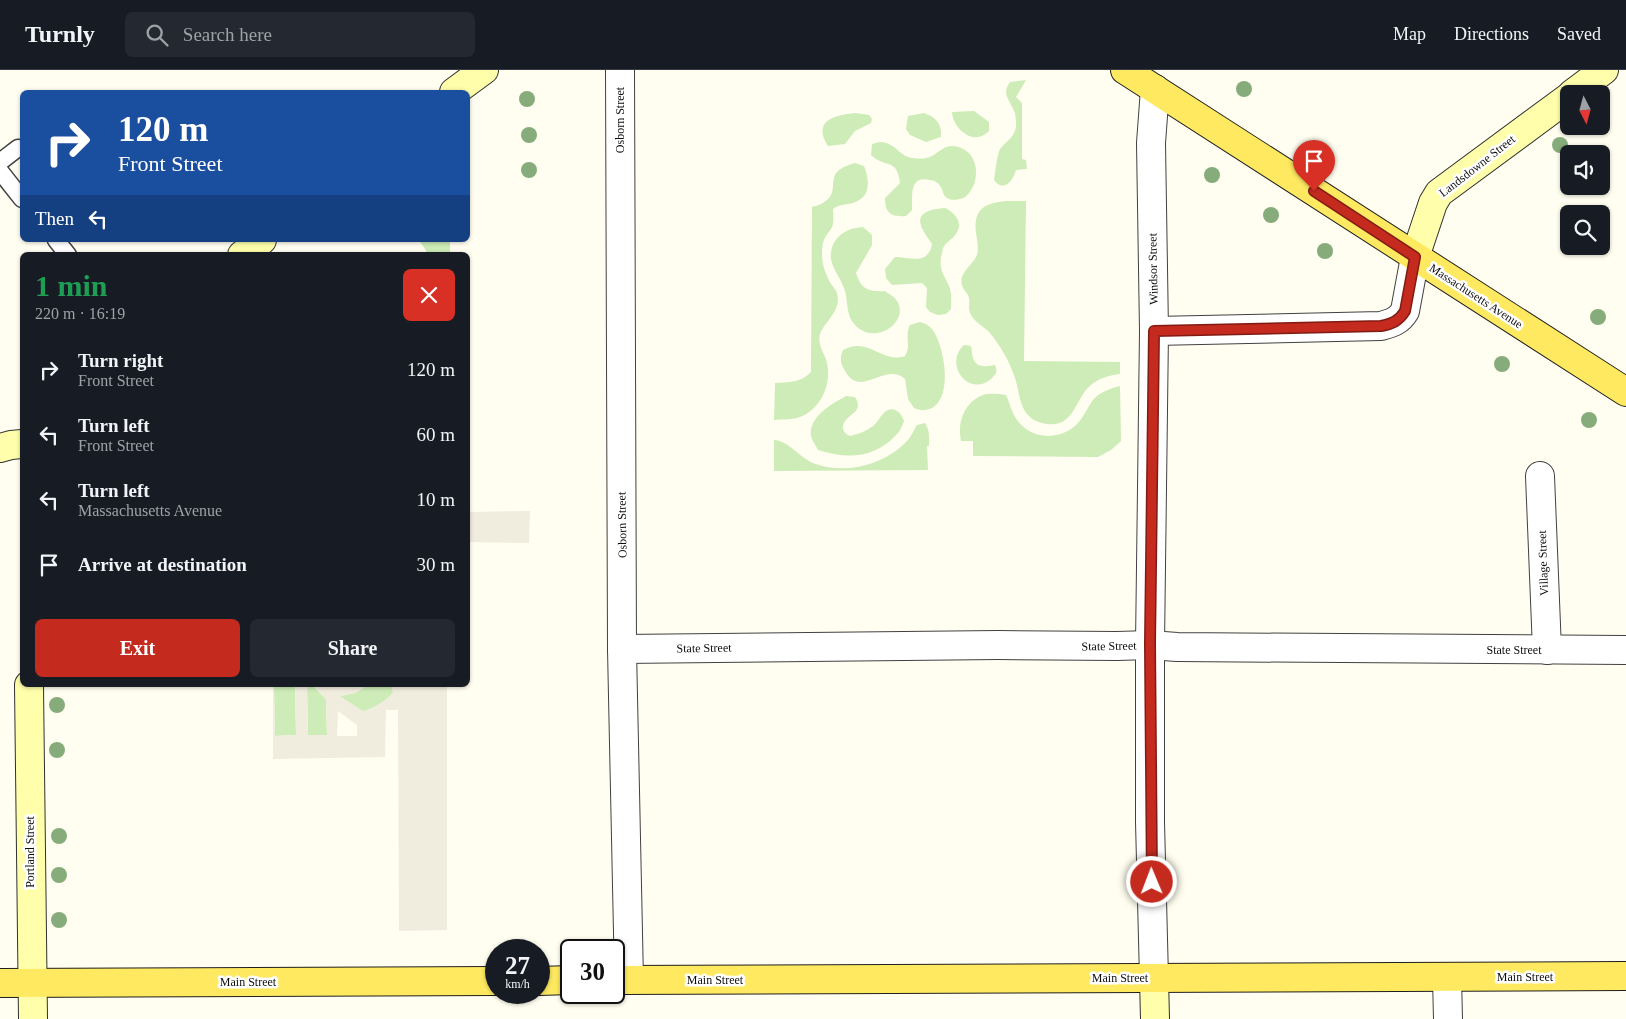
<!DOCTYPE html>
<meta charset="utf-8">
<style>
:root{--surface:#171b24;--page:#242831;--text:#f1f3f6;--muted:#9ea1a6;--line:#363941;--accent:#c52a1f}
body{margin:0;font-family:Georgia,serif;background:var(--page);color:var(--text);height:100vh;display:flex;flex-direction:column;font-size:19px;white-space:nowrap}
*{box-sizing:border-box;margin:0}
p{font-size:16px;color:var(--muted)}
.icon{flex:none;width:28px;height:28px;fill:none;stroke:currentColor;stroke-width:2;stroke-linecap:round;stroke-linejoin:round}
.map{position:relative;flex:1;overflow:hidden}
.details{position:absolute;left:20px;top:182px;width:450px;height:435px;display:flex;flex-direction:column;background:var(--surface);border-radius:8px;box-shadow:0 1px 4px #0004}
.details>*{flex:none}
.top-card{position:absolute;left:20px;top:20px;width:450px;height:152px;border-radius:8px;box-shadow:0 1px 4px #0004;background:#1a4fa0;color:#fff;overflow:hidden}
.needle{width:32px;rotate:174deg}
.buttons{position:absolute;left:1560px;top:15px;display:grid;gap:10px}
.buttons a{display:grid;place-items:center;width:50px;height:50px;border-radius:8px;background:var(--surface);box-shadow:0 1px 4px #0004;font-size:25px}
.speed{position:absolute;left:485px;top:869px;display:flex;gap:10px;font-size:25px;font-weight:700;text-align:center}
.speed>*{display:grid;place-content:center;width:65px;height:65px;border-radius:50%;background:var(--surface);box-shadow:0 1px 4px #0004;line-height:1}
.speed small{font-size:12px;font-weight:400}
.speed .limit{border:2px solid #111;border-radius:8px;background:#fff;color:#111}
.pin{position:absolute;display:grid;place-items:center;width:42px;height:42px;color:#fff;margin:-51px -21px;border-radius:50% 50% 50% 0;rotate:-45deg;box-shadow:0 0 5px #0007}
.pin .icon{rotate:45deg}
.me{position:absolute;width:55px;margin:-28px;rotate:359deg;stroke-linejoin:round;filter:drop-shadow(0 0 4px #0008)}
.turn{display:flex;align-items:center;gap:18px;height:105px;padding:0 15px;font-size:22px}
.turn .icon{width:65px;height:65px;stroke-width:2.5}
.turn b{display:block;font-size:35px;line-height:42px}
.then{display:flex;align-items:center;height:48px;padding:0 15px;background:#0003;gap:10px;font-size:19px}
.round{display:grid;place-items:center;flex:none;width:52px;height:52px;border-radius:8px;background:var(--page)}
.overview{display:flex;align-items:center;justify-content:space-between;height:85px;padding:0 15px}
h1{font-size:30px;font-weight:700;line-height:38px;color:#1e9e55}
.cta{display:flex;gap:10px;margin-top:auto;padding:10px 15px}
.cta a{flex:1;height:58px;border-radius:8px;background:var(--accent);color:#fff;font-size:20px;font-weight:700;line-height:58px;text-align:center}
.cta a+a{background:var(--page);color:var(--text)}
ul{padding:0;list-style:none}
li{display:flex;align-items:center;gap:15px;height:65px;padding:0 15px}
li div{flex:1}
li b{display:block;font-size:19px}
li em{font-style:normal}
header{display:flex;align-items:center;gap:30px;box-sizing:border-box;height:70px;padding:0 25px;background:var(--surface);border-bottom:1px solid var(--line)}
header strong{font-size:24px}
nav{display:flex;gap:28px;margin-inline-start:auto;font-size:18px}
.search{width:350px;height:45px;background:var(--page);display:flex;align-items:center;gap:12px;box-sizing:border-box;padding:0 18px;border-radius:8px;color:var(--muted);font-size:19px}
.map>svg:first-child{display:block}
.green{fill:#cdecb7}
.plaza{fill:#f0edde;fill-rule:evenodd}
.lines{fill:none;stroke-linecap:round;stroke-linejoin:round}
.lane-casing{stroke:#414141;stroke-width:19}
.street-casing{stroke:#414141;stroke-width:30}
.secondary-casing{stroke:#303030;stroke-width:30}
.primary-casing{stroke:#1f1f1f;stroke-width:30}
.lane{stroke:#fff;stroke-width:16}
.street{stroke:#fff;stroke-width:28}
.secondary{stroke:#ffffab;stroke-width:28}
.primary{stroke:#fee960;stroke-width:28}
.tree{fill:#86ac7b}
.route-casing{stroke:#801b14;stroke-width:12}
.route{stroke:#c52a1f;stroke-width:9}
.labels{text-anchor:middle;stroke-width:5;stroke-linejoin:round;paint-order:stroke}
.street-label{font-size:12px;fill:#0e0e0e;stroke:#fff}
</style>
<header>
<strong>Turnly</strong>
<div class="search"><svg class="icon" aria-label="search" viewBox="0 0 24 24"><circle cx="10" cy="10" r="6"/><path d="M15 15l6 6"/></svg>Search here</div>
<nav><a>Map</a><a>Directions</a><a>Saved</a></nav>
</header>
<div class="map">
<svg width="1626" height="949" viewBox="0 0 1626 949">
<rect width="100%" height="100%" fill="#fffef0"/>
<!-- green -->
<g class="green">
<path d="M1026,10L1016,27L1022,33V89L1026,90L1027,99L1016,100C1013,111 1003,123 994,110C995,103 997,85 1000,79C1006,71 1014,68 1016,57C1016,52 1016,45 1014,41C1010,30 1001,24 1010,12Z"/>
<path d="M974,41L989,52V61C974,77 953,59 952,42Z"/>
<path d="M855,43L869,45L872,49L871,53L855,61L845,74L828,76C812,51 834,45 855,43Z"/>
<path d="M924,43C936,47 942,54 941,67L926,72L910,65L906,59L908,46Z"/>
<path d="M880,72C897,73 899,87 913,88C919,89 927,89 932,86C939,82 944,76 952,76C980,77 983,114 964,128C959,129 954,131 949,129C942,126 944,121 940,116C939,113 934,110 930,110C908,105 913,127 912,140L906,146C892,147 885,144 885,128L900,113C897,87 886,99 871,85L872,74Z"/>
<path d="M855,93L864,96C871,114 870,130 848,134C842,135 838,135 833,139C833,144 834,149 833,154C832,160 826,164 824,170C822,174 822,181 822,185C822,195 826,205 831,214C833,217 836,220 837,223C842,241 824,252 820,264C817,276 825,283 827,293C832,315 820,341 797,348C790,350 781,349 774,350L775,313C788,312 801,313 811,302L812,137C815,136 820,135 823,133C845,120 818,103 855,93Z"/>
<path d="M1007,131H1026L1024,291L1120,292V304C1110,305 1100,308 1092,314C1075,327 1075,358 1047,354C1039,353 1032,350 1027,344C1019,334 1019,320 1015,308C1010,292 1000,275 989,262C983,256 973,251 970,243C968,238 970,233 969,228C968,223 963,220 962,215C958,203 973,195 977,185C979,178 977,170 976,163C973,138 986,133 1007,131Z"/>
<path d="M945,138C954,142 963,152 957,162C952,172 944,170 942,183C938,198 943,203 949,216C952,223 951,231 951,239L946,244L938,245L930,242L926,237L927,218L922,213L892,215L886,208L885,199L895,187C910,187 928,196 932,174C929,169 925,165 923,160C913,142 932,139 945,138Z"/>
<path d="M863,157L872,165V175L856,203C861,219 868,222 885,221C889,224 895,227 897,231C911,253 870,279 852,251C846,242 848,228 844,218C840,206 829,195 831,183C833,166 847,158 863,157Z"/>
<path d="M419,170H450V185H429Z"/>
<path d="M920,252C924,253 928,255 931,258C945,273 956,337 925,340C922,341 917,339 914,338L908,329L905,309C884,291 860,331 844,299C840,292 840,287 843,280C868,266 882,294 905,286C912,276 904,266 910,255Z"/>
<path d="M964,275L971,276C973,284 971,295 983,296C987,297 991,295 995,295C998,302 996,304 991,309C969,328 943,294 964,275Z"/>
<path d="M1120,316L1121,371L1111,380L1098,387L973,386V371H961C957,353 964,332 983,325C990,323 999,324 1006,325C1009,331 1010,337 1013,343C1024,368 1055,373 1075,356C1083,349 1087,338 1093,330C1098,323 1111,318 1120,316Z"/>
<path d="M846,326L855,327C863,340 853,342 846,350C840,357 843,363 850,366C859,364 866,361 873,356C878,352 879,348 883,344C892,334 901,342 904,351C902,356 900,362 896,365C874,389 846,389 818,380C816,376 812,370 811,366C808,347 833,333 846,326Z"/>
<path d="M925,353C930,360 929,368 929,376H927L928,400L774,401V370C789,371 799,387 813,393C842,405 881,396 904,374C910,369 913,362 917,355Z"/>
<path d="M274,615H295L296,665L275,666Z"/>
<path d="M307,615H312L326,629L327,665H308Z"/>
<path d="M368,615H392L393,623C385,632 375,637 363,642L339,626L355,623Z"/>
</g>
<!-- plaza -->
<g class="plaza">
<path d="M530,441L529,473L468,472V442Z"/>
<path d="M273,615H274L275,666L296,665L295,615H307L308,665H327L326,629L312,615H330L332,617L342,615H368L355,623L340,626L363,641L371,639L387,629L393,623L392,615H447V860L399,861L398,640H386L385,687L273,689ZM338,641L357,655V666H337Z"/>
</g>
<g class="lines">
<!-- lane casing -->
<g class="lane-casing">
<g id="lane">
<path d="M0,92L18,78"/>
<path d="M0,101L22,129"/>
<path d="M56,170L68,185"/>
</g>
</g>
<!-- street casing -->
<g class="street-casing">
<g id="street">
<path d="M620,0L622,579L629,910"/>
<path d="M1154,261L1381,256C1392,253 1399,251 1405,241L1415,187"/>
<path d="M1540,406L1547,580"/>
<path d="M622,579L998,575L1117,576L1150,575L1177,577L1626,580"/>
<path d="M1447,907L1448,949"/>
<path d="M1154,908L1150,752V575L1154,261L1151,73L1155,19"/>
</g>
</g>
<!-- secondary casing -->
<g class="secondary-casing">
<g id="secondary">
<path d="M454,22L484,0"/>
<path d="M1572,24L1604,0"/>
<path d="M242,185L262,170"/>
<path d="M1415,187L1433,133L1439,123L1569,27"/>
<path d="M0,378L11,375L22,374"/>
<path d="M29,615L33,949"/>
<path d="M1154,908L1155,949"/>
</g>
</g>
<!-- primary casing -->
<g class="primary-casing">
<g id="primary">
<path d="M1125,0L1626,322"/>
<path d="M614,910L1626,906"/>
<path d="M539,911L571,910"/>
<path d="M0,913L496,911"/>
</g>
</g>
<!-- lane -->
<use href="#lane" class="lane"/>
<!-- street -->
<use href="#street" class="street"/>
<!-- secondary -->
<use href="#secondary" class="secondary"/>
<!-- primary -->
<use href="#primary" class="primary"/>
</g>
<!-- trees -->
<g class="tree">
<circle cx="1244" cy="19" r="8"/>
<circle cx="527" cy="29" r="8"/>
<circle cx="529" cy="65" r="8"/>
<circle cx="1560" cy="75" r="8"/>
<circle cx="529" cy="100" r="8"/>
<circle cx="1212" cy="105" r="8"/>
<circle cx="1271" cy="145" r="8"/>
<circle cx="1325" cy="181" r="8"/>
<circle cx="1598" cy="247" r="8"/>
<circle cx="1502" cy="294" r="8"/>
<circle cx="1589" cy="350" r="8"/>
<circle cx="57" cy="635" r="8"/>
<circle cx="57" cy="680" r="8"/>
<circle cx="59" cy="766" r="8"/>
<circle cx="59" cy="805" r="8"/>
<circle cx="59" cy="850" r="8"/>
</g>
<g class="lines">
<!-- route casing -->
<g class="route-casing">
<path id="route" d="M1152,812L1150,574L1154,261L1381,256C1392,254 1399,251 1405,241L1415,187L1314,121"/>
</g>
<!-- route -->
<use href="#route" class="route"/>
</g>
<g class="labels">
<!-- street labels -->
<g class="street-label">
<text transform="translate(620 50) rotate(-90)" y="4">Osborn Street</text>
<text transform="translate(1477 96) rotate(-38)" y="4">Landsdowne Street</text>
<text transform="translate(1153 199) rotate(-91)" y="4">Windsor Street</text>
<text transform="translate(1476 226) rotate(33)" y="4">Massachusetts Avenue</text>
<text transform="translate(622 455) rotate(-91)" y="4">Osborn Street</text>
<text transform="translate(1543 493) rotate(-92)" y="4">Village Street</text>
<text transform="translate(1109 576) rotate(-1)" y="4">State Street</text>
<text transform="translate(704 578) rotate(-1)" y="4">State Street</text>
<text x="1514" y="584">State Street</text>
<text transform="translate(30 782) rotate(-90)" y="4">Portland Street</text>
<text x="1525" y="911">Main Street</text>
<text x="1120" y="912">Main Street</text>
<text x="715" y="914">Main Street</text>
<text x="248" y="916">Main Street</text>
</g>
</g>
</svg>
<div class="buttons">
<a><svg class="needle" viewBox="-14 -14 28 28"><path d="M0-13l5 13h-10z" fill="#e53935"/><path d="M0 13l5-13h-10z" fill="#9ea1a6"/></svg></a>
<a><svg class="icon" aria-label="sound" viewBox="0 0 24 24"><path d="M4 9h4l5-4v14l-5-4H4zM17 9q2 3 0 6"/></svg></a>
<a><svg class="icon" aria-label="search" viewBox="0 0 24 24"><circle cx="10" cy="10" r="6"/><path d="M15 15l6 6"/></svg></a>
</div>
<div class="speed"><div>27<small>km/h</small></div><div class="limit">30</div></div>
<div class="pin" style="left:1314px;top:121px;background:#d93025"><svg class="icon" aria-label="arrive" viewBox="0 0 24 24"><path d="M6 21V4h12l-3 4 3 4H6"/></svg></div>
<svg class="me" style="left:1152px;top:812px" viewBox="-20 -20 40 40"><circle r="17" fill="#c52a1f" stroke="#fff" stroke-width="3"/><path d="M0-11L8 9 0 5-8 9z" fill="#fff"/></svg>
<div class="top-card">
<div class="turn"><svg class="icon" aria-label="right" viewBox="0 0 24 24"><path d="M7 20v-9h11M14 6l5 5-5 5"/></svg><div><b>120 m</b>Front Street</div></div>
<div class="then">Then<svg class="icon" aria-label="left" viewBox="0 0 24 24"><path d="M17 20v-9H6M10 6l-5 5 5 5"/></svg></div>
</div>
<section class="details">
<div class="overview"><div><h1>1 min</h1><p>220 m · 16:19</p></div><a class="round" style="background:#d93025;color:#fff"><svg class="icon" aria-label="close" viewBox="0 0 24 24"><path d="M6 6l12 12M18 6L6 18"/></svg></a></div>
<ul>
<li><svg class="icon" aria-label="right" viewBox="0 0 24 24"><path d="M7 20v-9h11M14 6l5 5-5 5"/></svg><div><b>Turn right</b><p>Front Street</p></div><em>120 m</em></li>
<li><svg class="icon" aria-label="left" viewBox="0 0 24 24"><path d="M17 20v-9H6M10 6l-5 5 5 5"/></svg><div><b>Turn left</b><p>Front Street</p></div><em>60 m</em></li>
<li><svg class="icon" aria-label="left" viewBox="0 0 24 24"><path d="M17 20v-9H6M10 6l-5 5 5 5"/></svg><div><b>Turn left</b><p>Massachusetts Avenue</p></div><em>10 m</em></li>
<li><svg class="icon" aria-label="arrive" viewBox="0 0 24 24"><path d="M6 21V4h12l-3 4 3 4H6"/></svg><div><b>Arrive at destination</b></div><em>30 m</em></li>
</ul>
<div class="cta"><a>Exit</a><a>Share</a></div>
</section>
</div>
